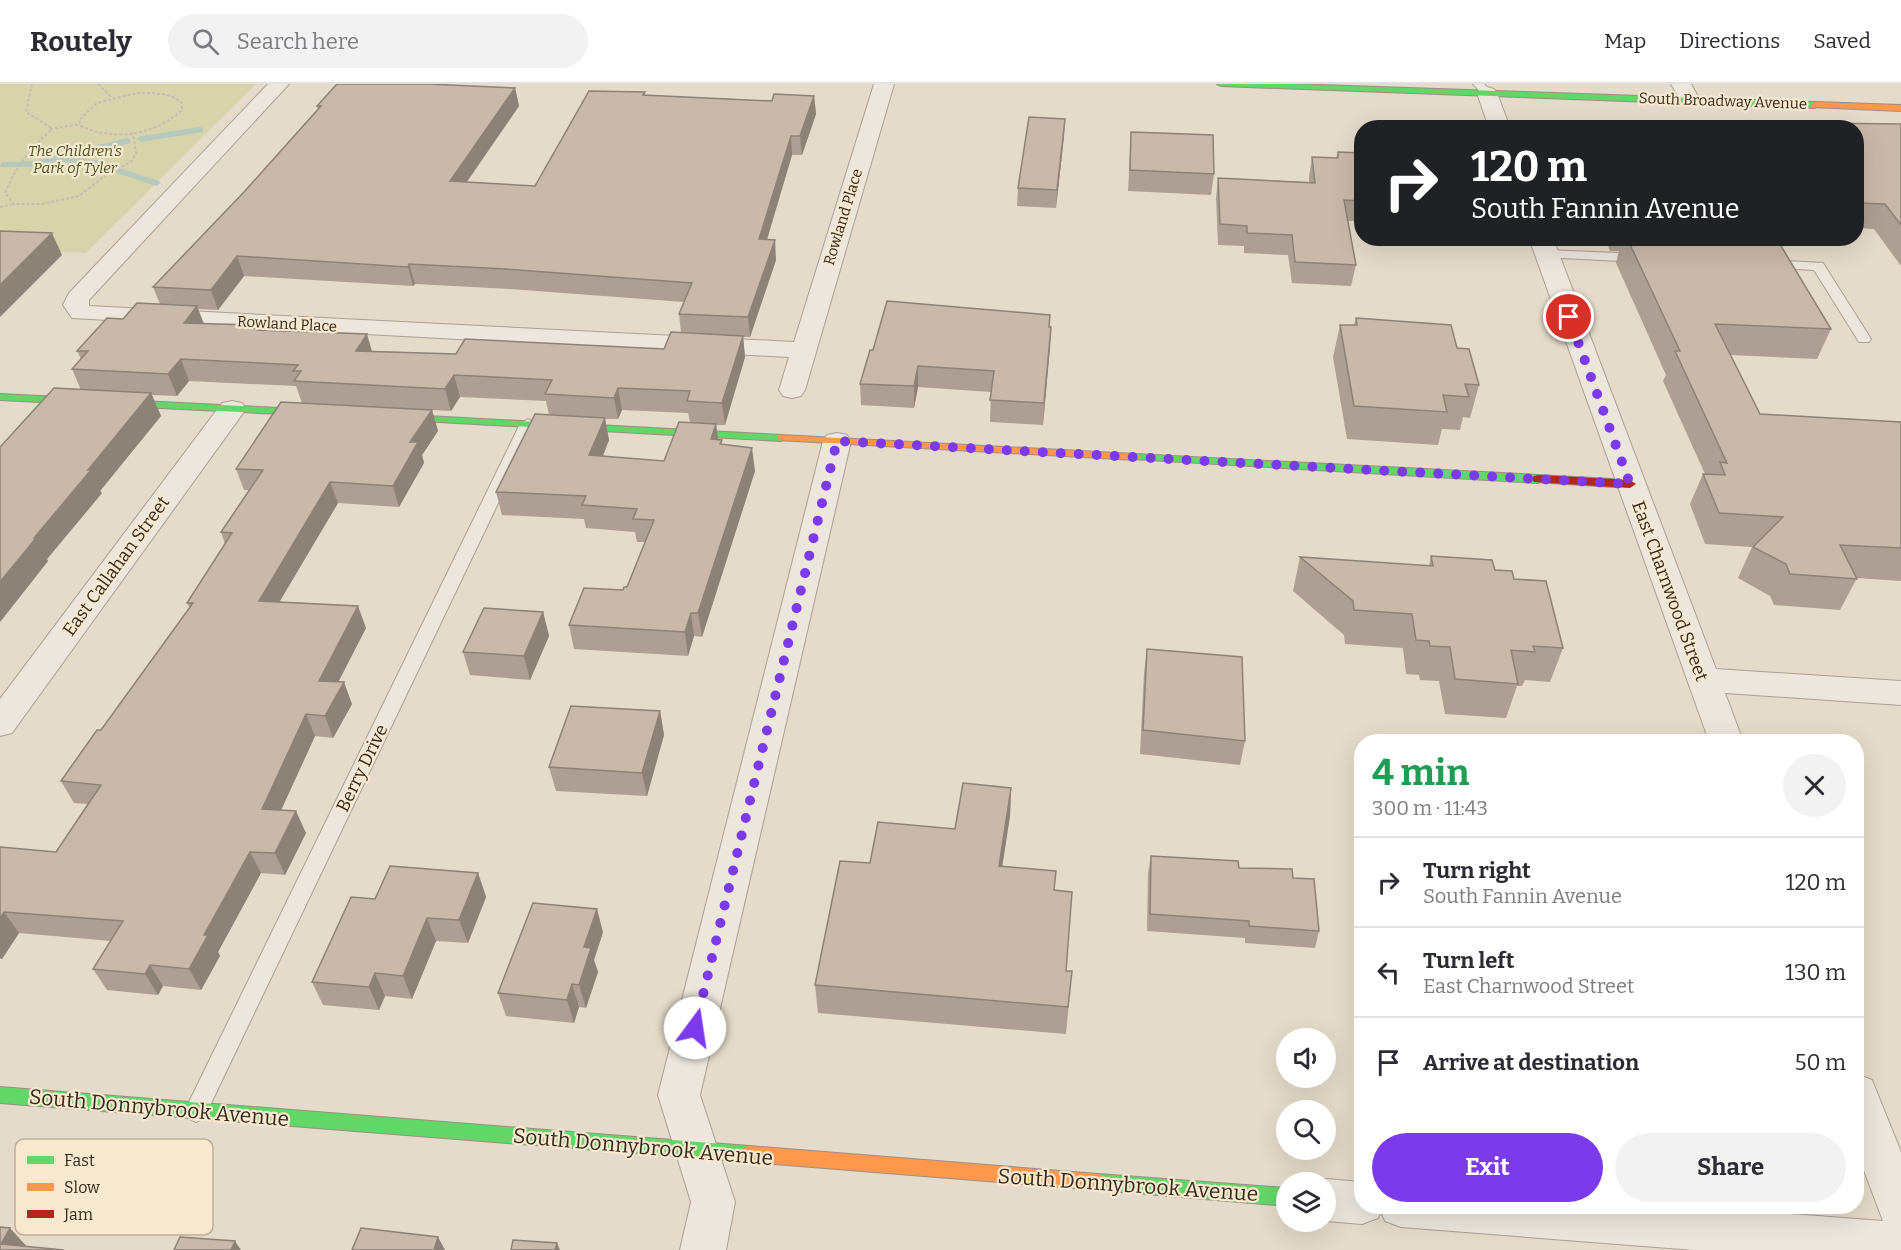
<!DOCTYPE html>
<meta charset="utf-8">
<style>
:root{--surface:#fff;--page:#f2f2f3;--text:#2b2b33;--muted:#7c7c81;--line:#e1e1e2;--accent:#7c3aed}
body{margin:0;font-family:Bitter,serif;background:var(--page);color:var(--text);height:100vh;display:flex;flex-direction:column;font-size:22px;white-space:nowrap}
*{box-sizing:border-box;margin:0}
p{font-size:20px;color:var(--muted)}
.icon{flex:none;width:33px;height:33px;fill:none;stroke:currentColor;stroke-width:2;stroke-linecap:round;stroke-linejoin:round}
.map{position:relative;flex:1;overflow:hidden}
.panel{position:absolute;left:1354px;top:650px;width:510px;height:480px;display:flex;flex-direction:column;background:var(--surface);border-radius:24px;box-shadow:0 6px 24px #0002}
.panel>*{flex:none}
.hud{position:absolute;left:1354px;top:36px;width:510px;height:126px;border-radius:24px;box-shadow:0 6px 24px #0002;background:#202124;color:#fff;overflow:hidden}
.tools{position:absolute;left:1276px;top:944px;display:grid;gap:12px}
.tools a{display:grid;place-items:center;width:60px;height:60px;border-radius:50%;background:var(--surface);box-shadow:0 6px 24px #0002;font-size:30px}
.pin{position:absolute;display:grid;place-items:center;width:51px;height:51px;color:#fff;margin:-26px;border:3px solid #fff;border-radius:50%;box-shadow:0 2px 6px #0007}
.me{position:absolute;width:66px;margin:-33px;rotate:14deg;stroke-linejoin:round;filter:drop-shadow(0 0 4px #0008)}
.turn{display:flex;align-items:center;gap:21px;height:126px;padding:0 18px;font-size:27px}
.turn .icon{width:78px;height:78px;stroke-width:2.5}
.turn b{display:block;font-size:42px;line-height:51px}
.round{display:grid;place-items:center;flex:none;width:63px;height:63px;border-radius:32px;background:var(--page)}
.overview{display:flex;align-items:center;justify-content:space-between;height:102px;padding:0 18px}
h1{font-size:36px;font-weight:700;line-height:45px;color:#1e9e55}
.button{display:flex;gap:12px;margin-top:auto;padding:12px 18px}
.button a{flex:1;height:69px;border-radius:36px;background:var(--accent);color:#fff;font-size:24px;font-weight:700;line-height:69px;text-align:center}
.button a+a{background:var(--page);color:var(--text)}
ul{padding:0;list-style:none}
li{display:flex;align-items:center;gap:18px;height:90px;padding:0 18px;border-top:2px solid var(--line)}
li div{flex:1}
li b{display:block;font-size:22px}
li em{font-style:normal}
header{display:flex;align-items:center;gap:36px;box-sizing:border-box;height:84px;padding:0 30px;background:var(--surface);border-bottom:2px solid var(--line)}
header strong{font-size:28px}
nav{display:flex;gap:33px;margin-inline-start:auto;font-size:21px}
.search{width:420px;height:54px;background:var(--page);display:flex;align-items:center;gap:15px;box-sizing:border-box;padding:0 21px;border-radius:33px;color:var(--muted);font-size:22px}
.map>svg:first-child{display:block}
.green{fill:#d7d4ac}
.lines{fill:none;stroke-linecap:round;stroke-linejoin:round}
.stream{fill:#b7c9bc;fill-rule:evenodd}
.lane-casing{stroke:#aaa094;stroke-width:2}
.street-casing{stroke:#aaa094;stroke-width:2}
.fast-casing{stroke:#998f84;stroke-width:2}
.slow-casing{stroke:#998f84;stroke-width:2}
.jam-casing{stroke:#998f84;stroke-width:2}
.path{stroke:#c5bdb3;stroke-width:2;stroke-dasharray:3 2;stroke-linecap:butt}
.lane{fill:#ece6dd;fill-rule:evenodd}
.street{fill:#ece6dd;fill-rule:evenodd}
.fast{fill:#63d668;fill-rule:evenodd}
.slow{fill:#ff974d;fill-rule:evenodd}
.jam{fill:#b3261e;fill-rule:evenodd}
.wall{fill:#ad9f93;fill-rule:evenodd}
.shaded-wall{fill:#8d8278}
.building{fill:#c9b9ab;stroke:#8d8278;stroke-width:1.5}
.route{stroke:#7c3aed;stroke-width:10;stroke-dasharray:0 18}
.labels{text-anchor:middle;stroke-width:4.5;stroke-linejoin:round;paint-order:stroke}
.far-street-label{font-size:15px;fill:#38281c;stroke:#f7e9cf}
.far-park-label{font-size:15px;font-style:italic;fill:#4c5622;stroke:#f7e9cf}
.street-label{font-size:18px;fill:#38281c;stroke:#f7e9cf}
.near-street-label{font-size:21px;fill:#38281c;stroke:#f7e9cf}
.key{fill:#f7e9cf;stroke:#beaf99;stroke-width:1.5}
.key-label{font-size:16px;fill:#38281c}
</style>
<header>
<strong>Routely</strong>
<div class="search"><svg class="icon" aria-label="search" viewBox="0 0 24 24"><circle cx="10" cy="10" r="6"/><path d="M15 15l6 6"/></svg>Search here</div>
<nav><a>Map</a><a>Directions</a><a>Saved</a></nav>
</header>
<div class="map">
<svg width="1901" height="1166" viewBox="0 0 1901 1166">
<rect width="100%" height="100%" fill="#e5dbca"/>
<!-- green -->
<path class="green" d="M0,0H256L86,169L0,166Z"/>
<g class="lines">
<!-- stream -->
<g class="stream">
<path d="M200,43L203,44V48L141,58L137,55L141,52Z"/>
<path d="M127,54L130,55V59L72,73L102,77L116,82V86L59,77L34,83H0L2,78L34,77Z"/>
<path d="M120,84L159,97L161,99L156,102L117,89L115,87Z"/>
</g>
<!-- lane casing -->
<g class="lane-casing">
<g id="lane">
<path d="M1473,0H1484L1493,9L1491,11H1483Z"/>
<path d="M1546,166L1641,170L1648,174L1641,178L1541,173L1539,170L1541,167Z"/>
<path d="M1767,176L1823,179L1871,255L1869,258H1859L1814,186L1762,183L1760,180Z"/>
<path d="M528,335L536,340L204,1034L196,1038L188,1034L184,1027L188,1020L520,340Z"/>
</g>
</g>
<!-- street casing -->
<g class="street-casing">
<g id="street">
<path d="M268,0H289L89,216V222L794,258L874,0H894L805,306L801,312L792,314L783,312L779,306L789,273L72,234L63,221L69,209Z"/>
<path d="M1671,0H1691L1700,16L1697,20H1683Z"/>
<path d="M1487,3L1494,5L1497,9L1510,44H1489L1477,9L1480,5Z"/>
<path d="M1529,154H1553L1716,585L1901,597V621L1725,609L1743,657H1709Z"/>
<path d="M232,317L242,319L246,325L12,649L0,652V615L222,319Z"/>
<path d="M837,349L847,351L851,357L700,1011L735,1118L726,1166H680L691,1118L658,1011L823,357L827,351Z"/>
<path d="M1857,990L1872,996L1901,1068V1166H1694L1401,1143L1385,1137L1381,1127L1378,1134L1362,1140L1326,1137V1098H1318L1326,1095L1362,1098V1122H1687L1883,1137L1857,1068Z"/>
</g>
</g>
<!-- fast casing -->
<g class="fast-casing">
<g id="fast">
<path d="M1217,0H1291L1815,18L1819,21L1815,24L1221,2Z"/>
<path d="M0,310L320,326L326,329L320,332L0,316Z"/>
<path d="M389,330L781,351L787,354L781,357L385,335V331Z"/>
<path d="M1135,370L1538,391L1544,395L1538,399L1131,375L1129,373Z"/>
<path d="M0,1003L749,1062L755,1064L758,1070L755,1076L749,1078L0,1019Z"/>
<path d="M1098,1090L1287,1104V1122L1098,1106L1092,1104L1089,1098L1092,1092Z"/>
</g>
</g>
<!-- slow casing -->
<g class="slow-casing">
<g id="slow">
<path d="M1815,18L1901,21V27L1812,23V19Z"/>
<path d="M781,351L1135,370L1141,373L1135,376L777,356V352Z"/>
<path d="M749,1062L1098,1090L1104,1092L1107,1098L1104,1104L1098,1106L749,1078L743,1076L740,1070L743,1064Z"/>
</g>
</g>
<!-- jam casing -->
<g class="jam-casing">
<path id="jam" d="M1538,391L1630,396L1636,400L1630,404L1534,398L1532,395L1534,392Z"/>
</g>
<!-- path -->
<g class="path">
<path d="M32,0L26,28L50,43V47C30,65 15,84 5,109L14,120H42L79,112L106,91L132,77L136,69L133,49"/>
<path d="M98,0L112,14"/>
<path d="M137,9C153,9 169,8 182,19V26C154,51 115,58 81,42L79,36L97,19Z"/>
<path d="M50,45L80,40"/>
<path d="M0,123L14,120"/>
</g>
<!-- lane -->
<use href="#lane" class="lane"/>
<!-- street -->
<use href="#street" class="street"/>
<!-- fast -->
<use href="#fast" class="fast"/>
<!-- slow -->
<use href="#slow" class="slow"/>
<!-- jam -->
<use href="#jam" class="jam"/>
</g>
<!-- wall -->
<g class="wall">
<path d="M515,4L519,22L467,98L535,102L645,8V11L772,17L814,12L816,30L802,71H792L767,156L776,176L750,253H743L745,273L725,341H716L718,356H722V360L755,387L702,553L694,552L688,572L574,565L569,541L627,503L646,458H637L635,448L586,444L584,435L502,431L496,408L549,331L546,317L460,313L451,327L302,319L296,302L189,297L177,312L152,311L161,332L100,407L102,409L47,475L48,477L0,538L81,306L72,285L81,275L77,267L123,235L160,220L153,203L244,108L318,26L317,22ZM244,192L413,202L415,200L510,205L684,218L679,230L681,248L664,265L456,270L372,267L260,246V244L204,240L198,225L218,226ZM622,326L688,329L690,338L664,377L603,372L609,356L605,335H618Z"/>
<path d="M1816,39L1901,40V182L1874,145L1857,144V44H1814Z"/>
<path d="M1131,48L1214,90L1211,111L1128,107Z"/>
<path d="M1064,52L1056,124L1017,122L1018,104Z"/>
<path d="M1338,68L1362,69V137H1348L1356,181L1351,202L1292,199L1288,171L1244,169V162L1218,161L1216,114L1218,94L1309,98V93L1312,73L1336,74Z"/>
<path d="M1605,154H1767L1766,157L1831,245L1817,275L1731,271L1760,330L1901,338V497L1857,494L1840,526L1774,521L1770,512L1738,494L1752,463L1705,460L1690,420L1703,390H1705L1663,297L1666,291L1616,179L1619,167H1610Z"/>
<path d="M1356,234L1457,264L1479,301L1470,334L1463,333L1460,346L1442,345L1438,361L1347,355L1333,273L1340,241H1354Z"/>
<path d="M1051,243L1043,341L990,338L991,308L918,303L914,324L861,321L860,300L873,266Z"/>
<path d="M432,326L438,347L422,371L424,379L399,423L338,419L279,518L366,544L338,598L352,620L333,654L315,652L281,726L306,749L285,791L261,789L218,868L220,872L201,906L163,902L158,911L107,906L93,885L111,857L19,849L2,875H0V763L56,768L88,720L74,719L61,697L101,646L190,524L187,519L225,460L221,448L249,406H244L236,385Z"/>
<path d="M1431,472L1495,486L1514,495L1563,564L1550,598L1525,596L1522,602H1517L1506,634L1445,630L1439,597L1420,596L1419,591L1406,590L1403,564L1345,560L1344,551L1293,507L1300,473L1429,482Z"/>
<path d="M543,528L549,552L530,596L470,591L463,568Z"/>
<path d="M1147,565L1245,657L1240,681L1140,670L1144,589Z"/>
<path d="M660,627L664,651L647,712L556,707L549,683Z"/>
<path d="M1011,704L1010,732L1002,782L1054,806L1066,887H1072L1066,950L818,929L815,901L955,745Z"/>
<path d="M1151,772L1239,784L1293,794L1319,847L1315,864L1245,859V854L1147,847L1148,789Z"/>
<path d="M478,789L486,813L468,859L436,857L412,915L385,912L379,926L323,921L312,898L375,815Z"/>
<path d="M603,848L594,876L598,888L586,924L579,923L574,939L506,932L498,909Z"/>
</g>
<!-- shaded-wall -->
<g class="shaded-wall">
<path d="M515,4L519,22L454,116L450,97Z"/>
<path d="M814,12L816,30L802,71L800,52Z"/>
<path d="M1065,35L1064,52L1056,124L1057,106Z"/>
<path d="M791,52L792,71L761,175L759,155Z"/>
<path d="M52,149L62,171L0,233V201Z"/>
<path d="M775,156L776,176L750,253L748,233Z"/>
<path d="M237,172L244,192L218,226L211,206Z"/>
<path d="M409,180L415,200L413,202L408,183Z"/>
<path d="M197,222L205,243L184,239Z"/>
<path d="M1051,243L1050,264L1043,341L1044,319Z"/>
<path d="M367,250L373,271L356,267Z"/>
<path d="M743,252L745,273L725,341L722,319Z"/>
<path d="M181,275L189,297L177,312L168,290Z"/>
<path d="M918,282V303L914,324V302Z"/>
<path d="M454,291L460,313L451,327L445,305Z"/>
<path d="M618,304L622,326L618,335L614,314Z"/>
<path d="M151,309L161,332L100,407L102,409L47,475L48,477L0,538V498L34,454L88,386Z"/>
<path d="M432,326L438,347L422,371L424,379L399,423L393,402L410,358Z"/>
<path d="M605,334L609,356L594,394L589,371Z"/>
<path d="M716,340L719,362L711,355Z"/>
<path d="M752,364L755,387L702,553L698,529Z"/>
<path d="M330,398L338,419L267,539L259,517Z"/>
<path d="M358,522L366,544L328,618L319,597Z"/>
<path d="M543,528L549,552L530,596L524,572Z"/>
<path d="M691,529L694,552L688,572L685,548Z"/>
<path d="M344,598L352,620L333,654L325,632Z"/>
<path d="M660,627L664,651L647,712L642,689Z"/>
<path d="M306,630L315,652L272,746L262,725Z"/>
<path d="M1011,704L1010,732L998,810L999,782Z"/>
<path d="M296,727L306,749L285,791L275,769Z"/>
<path d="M250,768L261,789L218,868L220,872L201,906L189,885L204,851Z"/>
<path d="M478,789L486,813L468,859L459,836Z"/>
<path d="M597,825L603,848L594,876L598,888L586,924L579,901L584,863Z"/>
<path d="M4,828L19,849L2,875L0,873V834Z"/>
<path d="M427,834L436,857L412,915L403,892Z"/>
<path d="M150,881L163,902L158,911L145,890Z"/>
<path d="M375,889L385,912L379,926L369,903Z"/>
<path d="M572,900L579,923L574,939L567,916Z"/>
<path d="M10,1144L30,1166L1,1160Z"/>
<path d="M438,1153L445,1166H434Z"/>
<path d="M235,1157L241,1166H231Z"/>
<path d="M557,1159L560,1166H555Z"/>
</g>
<!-- building -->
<g class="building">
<path d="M337,0H428L515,4L450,97L535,102L589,7L645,8L643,11L772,17L774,10L814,12L800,52H791L759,155L775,156L748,233L679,230L692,199L506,185L409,180L408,183L237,172L211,206L153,203L244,108L321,22H317Z"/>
<path d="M1029,33L1065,35L1057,106L1018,104Z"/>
<path d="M1569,38L1666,42L1667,44H1571Z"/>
<path d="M1816,39L1901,40V141L1885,120L1857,119V44H1819Z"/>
<path d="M1131,48L1213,51L1214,90L1130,86Z"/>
<path d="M1338,68L1362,69V117L1344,116L1356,181L1295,178L1292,151L1247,149V142L1220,140L1218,94L1315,99L1312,73L1338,74Z"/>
<path d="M0,147L52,149L0,201Z"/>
<path d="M1627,154H1718L1778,157L1831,245L1715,240L1760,330L1901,338V464L1840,461L1857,495L1790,490L1786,480L1753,463L1783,433L1719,429L1703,390L1725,391L1720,378L1727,379L1675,267H1680Z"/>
<path d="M887,217L1050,231L1049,243H1051L1044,319L990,316L994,287L918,282L914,302L860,300L870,266H873Z"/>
<path d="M137,219L197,222L184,239L252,241L250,244H260L258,246L367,250L356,267L456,270L465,255L664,265L671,248L743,252L722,319L687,317L690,307L618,304L614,314L545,310L552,296L454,291L445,305L294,297L301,287H293L298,281L181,275L168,290L72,285L88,267H77L107,234L123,235Z"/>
<path d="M1356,234L1451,241L1457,264L1469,265L1479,301L1465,300L1469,313L1443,311L1447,328L1354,322L1340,241H1357Z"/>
<path d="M54,304L151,309L88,386H91L34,454H36L0,498V363Z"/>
<path d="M281,318L432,326L410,358H418L393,402L330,398L259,517L358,522L319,597L344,598L325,632L306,630L262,725L296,727L275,769L250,768L204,851H208L189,885L150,881L145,890L93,885L123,837L4,828L0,834V763L56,768L101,701L61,697L97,646H101L193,519H187L232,449L221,448L263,386L236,385Z"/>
<path d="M535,330L605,334L589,371L664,377L679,338L716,340L711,355L722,356L720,360L752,364L698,529H691L685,548L569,541L584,504L623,506L624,503H627L654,436L633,435L637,425L582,421L586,412L496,408Z"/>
<path d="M1431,472L1492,476L1495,486L1512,487L1514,495L1546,497L1563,564L1533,562L1535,568L1511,566L1518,600L1455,595L1450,563L1430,562L1429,557L1416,556L1412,530L1354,526L1353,517L1300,473L1433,482Z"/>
<path d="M484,524L543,528L524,572L463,568Z"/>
<path d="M1147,565L1242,573L1245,657L1143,646Z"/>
<path d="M571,622L660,627L642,689L549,683Z"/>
<path d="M963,699L1011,704L999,782L1056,787L1054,806L1072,808L1066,887H1072L1068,923L815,901L840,777L870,779L878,738L955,745Z"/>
<path d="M1151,772L1238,777L1239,784L1292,785L1293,794L1314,795L1319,847L1249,842V837L1150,830Z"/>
<path d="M390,782L478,789L459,836L427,834L403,892L375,889L369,903L312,898L351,813L375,815Z"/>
<path d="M533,819L597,825L584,863L591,864L579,901L572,900L567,916L498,909Z"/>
<path d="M0,1143L10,1144L1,1160L64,1166H0Z"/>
<path d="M361,1144L438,1153L434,1166H352Z"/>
<path d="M180,1153L235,1157L231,1166H174Z"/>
<path d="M513,1156L557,1159L555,1166H511Z"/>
</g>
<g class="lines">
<!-- route -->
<path class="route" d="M695,944L837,357L1630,400L1569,233"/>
</g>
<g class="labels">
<!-- far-street labels -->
<g class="far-street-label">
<text transform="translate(1723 17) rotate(2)" y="5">South Broadway Avenue</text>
<text transform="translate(843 133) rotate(-73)" y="5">Rowland Place</text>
<text transform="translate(287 240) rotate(3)" y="5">Rowland Place</text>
</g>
<!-- far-park labels -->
<g class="far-park-label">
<text x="75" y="72">The Children's<tspan x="75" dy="17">Park of Tyler</tspan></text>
</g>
<!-- street labels -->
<g class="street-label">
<text transform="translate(116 482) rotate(-54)" y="6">East Callahan Street</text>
<text transform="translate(1670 507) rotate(70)" y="6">East Charnwood Street</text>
<text transform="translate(362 684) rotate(-64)" y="6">Berry Drive</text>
</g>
<!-- near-street labels -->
<g class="near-street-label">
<text transform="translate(159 1024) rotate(5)" y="7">South Donnybrook Avenue</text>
<text transform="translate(643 1063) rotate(5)" y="7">South Donnybrook Avenue</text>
<text transform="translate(1128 1101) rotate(4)" y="7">South Donnybrook Avenue</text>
</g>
</g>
<!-- legend -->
<rect x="15" y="1055" width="198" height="96" rx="9" class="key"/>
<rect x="27" y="1072" width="27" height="8" fill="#63d668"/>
<rect x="27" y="1099" width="27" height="8" fill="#ff974d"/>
<rect x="27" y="1126" width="27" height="8" fill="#b3261e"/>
<g class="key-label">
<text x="64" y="1082">Fast</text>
<text x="64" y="1109">Slow</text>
<text x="64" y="1136">Jam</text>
</g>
</svg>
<div class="tools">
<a><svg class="icon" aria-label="sound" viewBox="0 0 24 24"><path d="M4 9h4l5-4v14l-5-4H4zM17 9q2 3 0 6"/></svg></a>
<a><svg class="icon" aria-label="search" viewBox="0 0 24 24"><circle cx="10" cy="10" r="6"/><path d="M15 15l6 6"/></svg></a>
<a><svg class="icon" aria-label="layers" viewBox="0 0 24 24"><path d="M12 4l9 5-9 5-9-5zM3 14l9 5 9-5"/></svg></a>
</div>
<div class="pin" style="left:1569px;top:233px;background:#d93025"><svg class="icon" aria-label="arrive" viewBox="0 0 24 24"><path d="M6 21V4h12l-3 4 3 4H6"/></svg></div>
<svg class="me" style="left:695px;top:944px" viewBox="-20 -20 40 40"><circle r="19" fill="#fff"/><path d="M0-13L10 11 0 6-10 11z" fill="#7c3aed"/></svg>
<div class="hud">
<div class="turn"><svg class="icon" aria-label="right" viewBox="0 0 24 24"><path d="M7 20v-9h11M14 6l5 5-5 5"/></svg><div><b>120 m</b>South Fannin Avenue</div></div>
</div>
<section class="panel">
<div class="overview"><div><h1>4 min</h1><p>300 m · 11:43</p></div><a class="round"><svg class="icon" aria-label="close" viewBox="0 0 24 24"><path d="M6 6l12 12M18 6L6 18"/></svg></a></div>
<ul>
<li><svg class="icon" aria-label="right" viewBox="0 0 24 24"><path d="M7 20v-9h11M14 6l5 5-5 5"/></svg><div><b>Turn right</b><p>South Fannin Avenue</p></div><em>120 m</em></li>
<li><svg class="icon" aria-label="left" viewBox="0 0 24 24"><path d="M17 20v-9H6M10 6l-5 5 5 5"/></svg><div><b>Turn left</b><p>East Charnwood Street</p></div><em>130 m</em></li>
<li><svg class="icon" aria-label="arrive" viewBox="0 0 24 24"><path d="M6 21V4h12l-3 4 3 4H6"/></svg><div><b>Arrive at destination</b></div><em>50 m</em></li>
</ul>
<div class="button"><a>Exit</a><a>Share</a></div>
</section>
</div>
